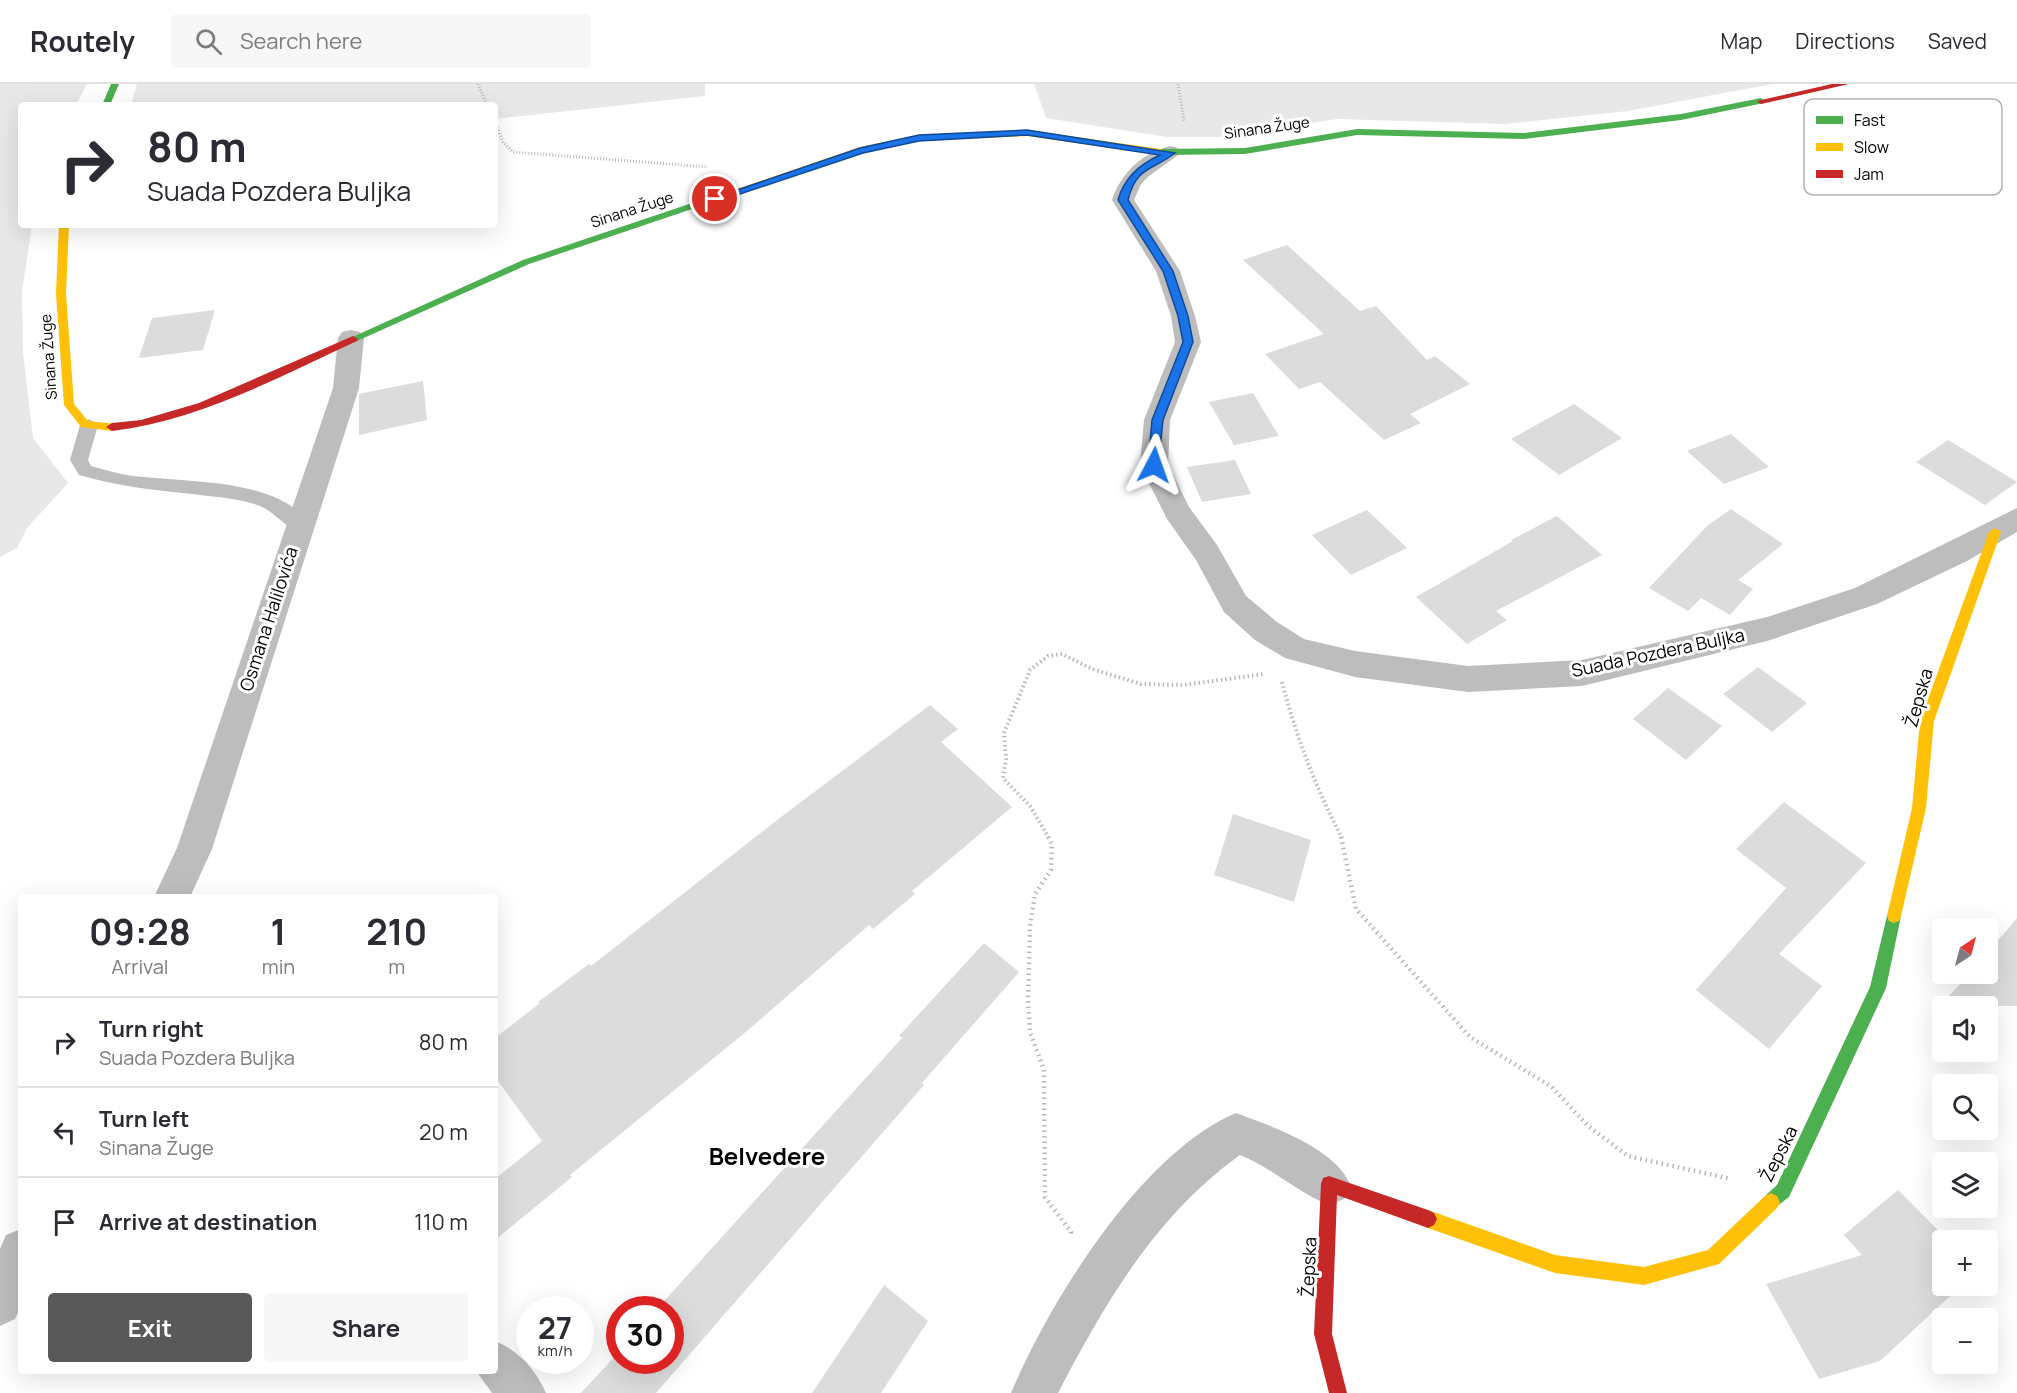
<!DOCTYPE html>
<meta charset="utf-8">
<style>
:root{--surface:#fff;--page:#f7f7f7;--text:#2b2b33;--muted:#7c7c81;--line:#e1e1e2;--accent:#595959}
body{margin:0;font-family:Manrope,sans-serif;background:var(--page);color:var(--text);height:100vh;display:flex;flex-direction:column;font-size:22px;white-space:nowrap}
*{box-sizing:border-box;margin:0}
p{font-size:20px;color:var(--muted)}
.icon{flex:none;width:33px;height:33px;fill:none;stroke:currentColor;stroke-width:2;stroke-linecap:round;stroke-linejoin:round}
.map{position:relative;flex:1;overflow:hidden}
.drawer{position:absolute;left:18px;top:810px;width:480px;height:480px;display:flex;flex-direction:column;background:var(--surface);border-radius:6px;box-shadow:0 6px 24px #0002}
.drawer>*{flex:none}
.hud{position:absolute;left:18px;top:18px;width:480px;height:126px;border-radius:6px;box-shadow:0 6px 24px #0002;background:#fff;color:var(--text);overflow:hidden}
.needle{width:39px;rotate:36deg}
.fabs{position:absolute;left:1932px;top:834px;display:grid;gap:12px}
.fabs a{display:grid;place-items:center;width:66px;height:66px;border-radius:6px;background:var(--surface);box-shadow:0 6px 24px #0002;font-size:30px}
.speed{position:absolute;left:516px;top:1212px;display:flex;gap:12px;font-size:30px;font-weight:700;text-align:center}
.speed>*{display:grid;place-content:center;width:78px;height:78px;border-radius:50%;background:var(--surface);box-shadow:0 6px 24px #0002;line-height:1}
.speed small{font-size:15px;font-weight:400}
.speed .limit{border:9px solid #d22;background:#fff;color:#111}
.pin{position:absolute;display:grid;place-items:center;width:51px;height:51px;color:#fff;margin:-26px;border:3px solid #fff;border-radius:50%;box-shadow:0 2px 6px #0007}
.me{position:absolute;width:66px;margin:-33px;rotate:4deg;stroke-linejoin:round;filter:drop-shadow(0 0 4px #0008)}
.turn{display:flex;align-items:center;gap:21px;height:126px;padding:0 30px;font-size:27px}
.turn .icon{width:78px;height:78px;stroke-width:2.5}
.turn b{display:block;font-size:42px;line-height:51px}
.eta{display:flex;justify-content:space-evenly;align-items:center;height:102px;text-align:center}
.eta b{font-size:36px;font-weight:700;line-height:42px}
.action{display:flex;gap:12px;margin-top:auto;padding:12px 30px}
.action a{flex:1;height:69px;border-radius:6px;background:var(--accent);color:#fff;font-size:24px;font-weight:700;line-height:69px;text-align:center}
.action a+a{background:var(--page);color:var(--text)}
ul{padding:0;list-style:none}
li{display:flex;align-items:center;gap:18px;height:90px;padding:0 30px;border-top:2px solid var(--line)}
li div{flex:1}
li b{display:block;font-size:22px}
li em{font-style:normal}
header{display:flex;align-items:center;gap:36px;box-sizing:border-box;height:84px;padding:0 30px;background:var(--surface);border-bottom:2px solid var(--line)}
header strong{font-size:28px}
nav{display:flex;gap:33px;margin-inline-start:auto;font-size:21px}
.search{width:420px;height:54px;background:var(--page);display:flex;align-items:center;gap:15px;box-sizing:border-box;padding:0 21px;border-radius:6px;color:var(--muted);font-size:22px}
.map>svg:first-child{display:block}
.green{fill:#e8e8e8}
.building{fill:#dcdcdc}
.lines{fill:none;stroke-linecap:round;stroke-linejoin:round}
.path-far2{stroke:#b8b8b8;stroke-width:3;stroke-dasharray:1 2;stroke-linecap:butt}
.path-far1{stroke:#b8b8b8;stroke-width:4;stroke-dasharray:1.5 3;stroke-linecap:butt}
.path{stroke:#b8b8b8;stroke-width:4.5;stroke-dasharray:1.5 4;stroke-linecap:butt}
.lane{fill:#bdbdbd;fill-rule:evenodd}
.street{fill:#bdbdbd;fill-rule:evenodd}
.fast{fill:#4caf50;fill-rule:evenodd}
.slow{fill:#ffc107;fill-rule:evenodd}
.jam{fill:#c62828;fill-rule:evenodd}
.route{fill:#1a73e8;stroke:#114b97;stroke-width:1.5}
.labels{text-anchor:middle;stroke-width:6;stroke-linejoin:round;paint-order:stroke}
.far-street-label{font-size:15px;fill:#000;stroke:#fff}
.street-label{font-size:18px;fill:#000;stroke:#fff}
.near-neighbourhood-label{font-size:24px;font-weight:bold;fill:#000;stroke:#fff}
.key{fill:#fff;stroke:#b2b2b2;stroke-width:1.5}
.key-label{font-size:16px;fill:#000}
</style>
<header>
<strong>Routely</strong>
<div class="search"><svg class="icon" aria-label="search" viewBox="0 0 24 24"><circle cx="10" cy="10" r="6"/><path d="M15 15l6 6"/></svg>Search here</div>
<nav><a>Map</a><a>Directions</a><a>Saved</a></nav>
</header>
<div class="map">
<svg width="2017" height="1309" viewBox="0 0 2017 1309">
<rect width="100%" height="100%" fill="#fff"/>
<!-- green -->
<g class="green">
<path d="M0,0H87L76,21H21V141H32L22,208L23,268L33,354L68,399L27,444L17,464L0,473Z"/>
<path d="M137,0H705V12L495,35V21H131Z"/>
<path d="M1034,0H1772L1628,27L1505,40L1337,35L1219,53H1167L1046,34Z"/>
</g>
<!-- building -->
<g class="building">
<path d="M1287,161L1360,227L1376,222L1427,276L1435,272L1470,300L1410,330L1421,339L1384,356L1320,298L1299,305L1265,270L1324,250L1243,176Z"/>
<path d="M215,226L203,266L139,274L152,234Z"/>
<path d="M423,297L427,336L359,351V310Z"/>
<path d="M1253,309L1279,352L1234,361L1209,318Z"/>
<path d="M1574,320L1622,354L1559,391L1511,355Z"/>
<path d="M1731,350L1769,383L1724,400L1687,367Z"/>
<path d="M1948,356L2017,398L1985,421L1916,378Z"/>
<path d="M1235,376L1251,410L1202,418L1187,383Z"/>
<path d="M1731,425L1783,460L1738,496L1753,505L1730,531L1701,514L1688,527L1649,504L1707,442Z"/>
<path d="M1367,426L1407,464L1351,491L1312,451Z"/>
<path d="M1557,432L1602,471L1496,527L1507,536L1467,560L1416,513L1513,457L1511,456Z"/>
<path d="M1758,583L1807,619L1772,648L1723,610Z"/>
<path d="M1668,604L1722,642L1686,676L1633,635Z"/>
<path d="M930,621L958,645L941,658L1012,723L912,807L915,810L873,845L869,841L747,947L570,1091L572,1093L495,1156V1095L542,1057L495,993V954L540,919L538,918L589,880L591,882L781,733Z"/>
<path d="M1784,718L1866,779L1779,870L1822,902L1769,965L1696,906L1786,804L1736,765Z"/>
<path d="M1233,730L1311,756L1294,818L1214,791Z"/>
<path d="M2017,834V922H1940L1969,890H1988V868Z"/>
<path d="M984,859L1019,888L922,999L924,1001L656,1309H581L620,1267V1276H670V1226H656L902,954L899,952Z"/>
<path d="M1898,1106L1948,1156H1942V1202H1961L1880,1277L1819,1295L1766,1200L1862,1171L1844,1151Z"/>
<path d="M884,1201L928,1237L881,1309H812Z"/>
</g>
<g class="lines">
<!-- path-far2 -->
<g class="path-far2">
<path d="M478,0L487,21"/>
<path d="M1178,0L1184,37"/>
<path d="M495,38L503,58L513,68L708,83"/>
</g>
<!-- path-far1 -->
<g class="path-far1">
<path d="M1282,598C1297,655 1315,702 1342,754"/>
<path d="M1049,754L1030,722L1003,694L1006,675L1004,649L1030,586L1048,572L1062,570L1092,585L1141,600L1184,601L1264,590"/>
</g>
<!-- path -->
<g class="path">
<path d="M1048,753L1052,760L1051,786L1035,810L1030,842L1028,917L1030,948L1044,986L1045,1113L1071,1148L1070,1152"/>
<path d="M1341,753L1356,825L1470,953L1552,1003L1588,1042L1628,1072L1731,1095"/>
</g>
<!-- lane -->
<path class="lane" d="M89,335L98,341L88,376L91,382C103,385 115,389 127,391C176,399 282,392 309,441L307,446C290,451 276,428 260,422C239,414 214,413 192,410C154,406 116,402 79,391L70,376L80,341Z"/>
<!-- street -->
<g class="street">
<path d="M1170,62L1178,64L1181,69L1149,92L1141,100L1134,116L1180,187L1195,232L1201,258L1170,336L1168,381L1189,423L1217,461L1246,512L1277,538L1304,555L1355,567L1468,582L1582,576L1767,533L1855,504L2017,424V448L1967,477L1877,520L1767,557L1582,602L1468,608L1355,593L1285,574L1255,556L1224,528L1196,476L1167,435L1140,381L1144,336L1175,258L1171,232L1156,187L1112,116C1121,89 1142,69 1170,62Z"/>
<path d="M351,246L360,248L364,254L359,304L212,765L190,813H154L177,764L333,304L338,254L342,248Z"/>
<path d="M1236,1029C1271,1042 1335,1064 1350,1100L1344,1115L1329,1121C1297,1108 1272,1084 1240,1071C1156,1131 1105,1219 1058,1309H1011C1049,1218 1142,1068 1236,1029Z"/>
<path d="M21,1145V1222L15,1235L0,1242V1165L6,1151Z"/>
<path d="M495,1257C518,1266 536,1286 546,1309H492L476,1287H495Z"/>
</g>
<!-- fast -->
<g class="fast">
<path d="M111,0H119L110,21H102Z"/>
<path d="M1761,14L1765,17L1764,19L1681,36L1523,55L1357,51L1245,70L1161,71L1157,68L1161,65L1245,64L1357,45L1523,49L1681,30Z"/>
<path d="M698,117L703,120L701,122L529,180L357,257H349L348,255L523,176Z"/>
<path d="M1894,825L1899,827L1901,832L1886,904L1789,1113L1771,1127L1765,1124L1762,1118L1765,1112L1777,1101L1870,903L1887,832L1889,827Z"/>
</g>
<!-- slow -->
<g class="slow">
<path d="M1027,46L1161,65L1165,68L1161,71L1027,52L919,57L862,68L701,122L693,120L860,63L919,51Z"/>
<path d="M59,141H69L66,210L74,320L88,337L116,340L118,343L112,347L81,343L64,321L56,210Z"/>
<path d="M1995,444L2001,448L1934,637L1926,724L1901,832L1899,837L1894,839L1889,837L1887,832L1912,724L1920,637L1989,448Z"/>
<path d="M1771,1109L1777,1112L1780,1118L1777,1124L1719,1180L1644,1201L1555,1189L1428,1144L1422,1141L1419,1135L1422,1129L1428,1126L1555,1171L1644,1183L1708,1166L1765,1112Z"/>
</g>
<!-- jam -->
<g class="jam">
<path d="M1832,0H1849L1761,20L1757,17Z"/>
<path d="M353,252L358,255L357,257C277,294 200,336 112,347L106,343L112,339L141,336L199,319Z"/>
<path d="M1329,1092L1428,1126L1434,1129L1437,1135L1434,1141L1428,1144L1337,1111L1332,1250L1347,1309H1329L1314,1250L1321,1100L1323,1094Z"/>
</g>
</g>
<!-- route -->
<path class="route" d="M1027,46L1175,69C1154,86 1136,82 1128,116L1173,187L1188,232L1193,258L1163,336L1158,384L1154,385L1148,381L1152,336L1183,258L1178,232L1163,187L1118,116C1124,94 1140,80 1160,71L1027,51L919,57L863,69L719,117L711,115L860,64L919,51Z"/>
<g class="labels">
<!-- far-street labels -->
<g class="far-street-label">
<text transform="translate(1267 44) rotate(-8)" y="5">Sinana Žuge</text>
<text transform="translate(632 126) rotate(-18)" y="5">Sinana Žuge</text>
<text transform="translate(49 273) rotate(-94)" y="5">Sinana Žuge</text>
</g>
<!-- street labels -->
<g class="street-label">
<text transform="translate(269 535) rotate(-72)" y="6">Osmana Halilovića</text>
<text transform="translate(1658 569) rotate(-12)" y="6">Suada Pozdera Buljka</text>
<text transform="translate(1919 614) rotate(-74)" y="6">Žepska</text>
<text transform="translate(1779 1070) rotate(-63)" y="6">Žepska</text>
<text transform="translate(1309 1183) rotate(-87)" y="6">Žepska</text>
</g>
<!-- near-neighbourhood labels -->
<g class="near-neighbourhood-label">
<text x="767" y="1081">Belvedere</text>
</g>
</g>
<!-- legend -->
<rect x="1804" y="15" width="198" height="96" rx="9" class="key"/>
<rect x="1816" y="32" width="27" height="8" fill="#4caf50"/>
<rect x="1816" y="59" width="27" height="8" fill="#ffc107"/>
<rect x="1816" y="86" width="27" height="8" fill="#c62828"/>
<g class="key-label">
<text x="1854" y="42">Fast</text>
<text x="1854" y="69">Slow</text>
<text x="1854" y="96">Jam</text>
</g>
</svg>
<div class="fabs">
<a><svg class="needle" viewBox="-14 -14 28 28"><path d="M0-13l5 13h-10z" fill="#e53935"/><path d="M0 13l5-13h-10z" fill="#7c7c81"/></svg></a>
<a><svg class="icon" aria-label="sound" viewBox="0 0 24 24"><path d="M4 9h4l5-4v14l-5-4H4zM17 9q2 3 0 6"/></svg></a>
<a><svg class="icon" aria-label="search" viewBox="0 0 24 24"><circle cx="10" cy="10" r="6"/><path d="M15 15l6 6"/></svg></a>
<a><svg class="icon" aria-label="layers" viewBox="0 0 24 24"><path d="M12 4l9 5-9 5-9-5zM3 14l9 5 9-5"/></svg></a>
<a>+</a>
<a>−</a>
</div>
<div class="speed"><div>27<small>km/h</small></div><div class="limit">30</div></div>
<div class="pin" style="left:715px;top:115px;background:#d93025"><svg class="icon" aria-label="arrive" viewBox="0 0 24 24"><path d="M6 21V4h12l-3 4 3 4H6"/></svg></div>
<svg class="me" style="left:1154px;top:381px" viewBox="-20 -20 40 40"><path d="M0-17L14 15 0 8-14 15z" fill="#1a73e8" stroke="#fff" stroke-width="4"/></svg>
<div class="hud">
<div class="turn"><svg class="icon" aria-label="right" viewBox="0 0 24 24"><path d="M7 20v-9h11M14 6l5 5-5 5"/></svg><div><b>80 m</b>Suada Pozdera Buljka</div></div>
</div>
<section class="drawer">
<div class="eta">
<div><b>09:28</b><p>Arrival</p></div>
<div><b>1</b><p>min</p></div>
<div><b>210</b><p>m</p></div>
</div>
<ul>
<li><svg class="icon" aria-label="right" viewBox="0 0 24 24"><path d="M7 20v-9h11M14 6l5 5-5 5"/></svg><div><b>Turn right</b><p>Suada Pozdera Buljka</p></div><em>80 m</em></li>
<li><svg class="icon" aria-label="left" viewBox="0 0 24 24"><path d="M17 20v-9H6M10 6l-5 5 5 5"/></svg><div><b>Turn left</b><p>Sinana Žuge</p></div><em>20 m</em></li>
<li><svg class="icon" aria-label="arrive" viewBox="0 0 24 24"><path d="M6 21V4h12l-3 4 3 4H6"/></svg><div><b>Arrive at destination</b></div><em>110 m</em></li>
</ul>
<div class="action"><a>Exit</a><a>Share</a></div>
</section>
</div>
